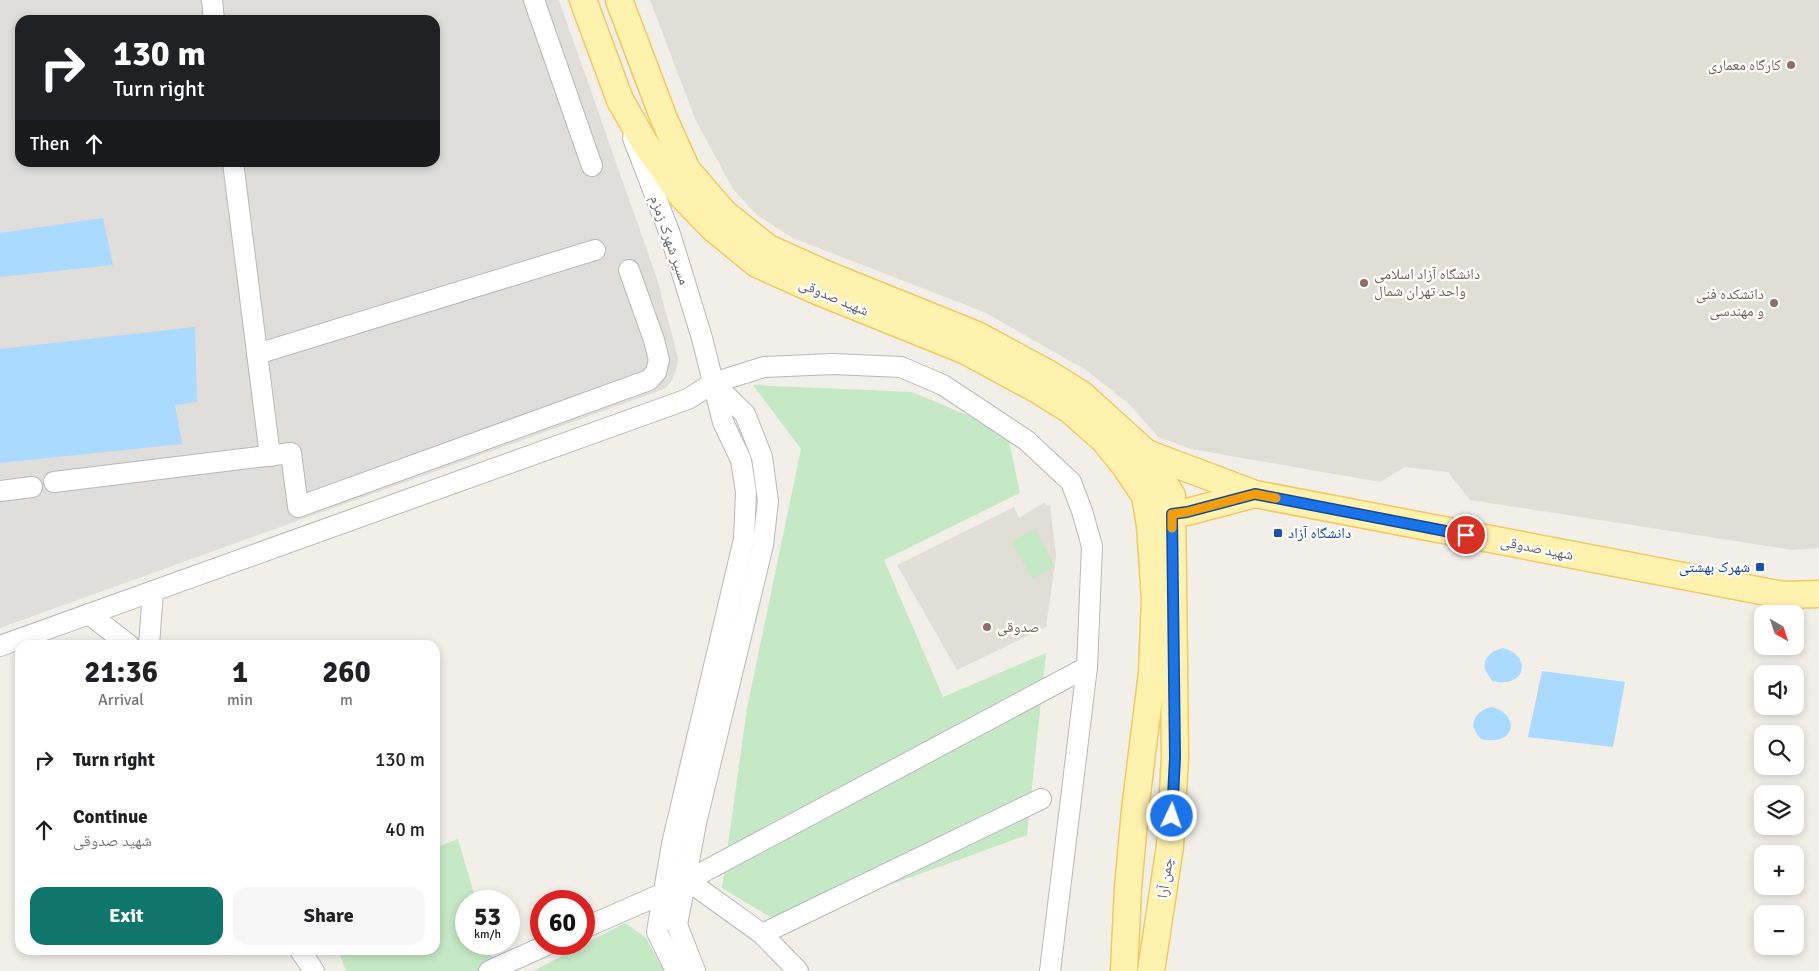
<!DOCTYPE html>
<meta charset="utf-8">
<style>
:root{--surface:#fff;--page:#f6f6f6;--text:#202124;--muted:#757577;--accent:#0f766e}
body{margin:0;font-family:Signika,"Noto Naskh Arabic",sans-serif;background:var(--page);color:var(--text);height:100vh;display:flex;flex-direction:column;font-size:19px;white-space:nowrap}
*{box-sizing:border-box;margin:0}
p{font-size:16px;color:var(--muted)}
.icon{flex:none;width:28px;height:28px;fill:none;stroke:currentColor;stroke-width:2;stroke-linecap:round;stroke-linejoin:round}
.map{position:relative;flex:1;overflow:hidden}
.sheet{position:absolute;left:15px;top:640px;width:425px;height:315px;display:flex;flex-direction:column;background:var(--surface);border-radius:15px;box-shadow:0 2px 8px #0003}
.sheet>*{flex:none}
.top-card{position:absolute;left:15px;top:15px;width:425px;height:152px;border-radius:15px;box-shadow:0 2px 8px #0003;background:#202124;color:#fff;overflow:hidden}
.needle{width:32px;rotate:141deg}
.tools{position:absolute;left:1754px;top:605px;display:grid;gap:10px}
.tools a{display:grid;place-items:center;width:50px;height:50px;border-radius:10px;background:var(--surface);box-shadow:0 2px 8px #0003;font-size:25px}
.speed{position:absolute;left:455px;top:890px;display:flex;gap:10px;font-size:25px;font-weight:700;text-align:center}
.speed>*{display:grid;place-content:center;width:65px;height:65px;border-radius:50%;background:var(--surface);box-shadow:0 2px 8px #0003;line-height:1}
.speed small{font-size:12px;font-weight:400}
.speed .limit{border:8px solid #d22;background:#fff;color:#111}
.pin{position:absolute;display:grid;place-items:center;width:42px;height:42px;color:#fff;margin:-21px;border:2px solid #fff;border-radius:50%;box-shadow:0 1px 5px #0007}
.me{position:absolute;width:55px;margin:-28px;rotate:3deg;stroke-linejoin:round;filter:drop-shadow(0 0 4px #0008)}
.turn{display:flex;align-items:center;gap:18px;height:105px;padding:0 15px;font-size:22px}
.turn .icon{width:65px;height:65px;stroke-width:2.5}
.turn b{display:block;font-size:35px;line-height:42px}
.then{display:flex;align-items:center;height:48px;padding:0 15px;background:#0003;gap:10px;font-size:19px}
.eta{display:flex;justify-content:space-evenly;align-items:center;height:85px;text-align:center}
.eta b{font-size:30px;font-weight:700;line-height:35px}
.button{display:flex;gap:10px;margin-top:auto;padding:10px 15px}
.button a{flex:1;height:58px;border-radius:15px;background:var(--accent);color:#fff;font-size:20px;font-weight:700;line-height:58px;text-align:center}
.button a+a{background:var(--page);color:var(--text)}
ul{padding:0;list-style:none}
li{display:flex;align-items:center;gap:15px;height:70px;padding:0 15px}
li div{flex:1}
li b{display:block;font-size:19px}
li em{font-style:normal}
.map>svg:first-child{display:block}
.industrial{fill:#e0deda;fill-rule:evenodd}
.education{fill:#e1ded6}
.green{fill:#c5e8c5}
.water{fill:#aadaff}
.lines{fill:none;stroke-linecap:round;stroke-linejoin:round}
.minor-casing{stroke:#b5b8bc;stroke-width:22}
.major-casing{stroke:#f2c960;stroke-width:29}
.minor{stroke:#fff;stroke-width:20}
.major{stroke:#fff2af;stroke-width:26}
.route-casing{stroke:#114b97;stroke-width:12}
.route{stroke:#1a73e8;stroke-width:9}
.slow{stroke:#f59e0b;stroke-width:9}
.education-dot{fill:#8d6e63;stroke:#fff;stroke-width:2}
.transit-dot{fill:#1a4fb4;stroke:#fff;stroke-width:2}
.labels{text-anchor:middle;stroke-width:4.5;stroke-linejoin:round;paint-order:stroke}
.education-label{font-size:15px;fill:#785e54;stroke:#fff;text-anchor:end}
.street-label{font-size:15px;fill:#5f6368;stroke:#fff}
.transit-label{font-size:15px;fill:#164399;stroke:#fff;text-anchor:start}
</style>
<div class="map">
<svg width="1819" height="971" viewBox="0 0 1819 971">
<rect width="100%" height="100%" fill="#f1efe8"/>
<!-- industrial -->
<path class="industrial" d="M0,0H559L657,279L678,357L677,367L672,381L664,389L0,628ZM20,20H435V162H20Z"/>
<!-- education -->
<g class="education">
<path d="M650,0H1819V548L1793,550L1470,500L1448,472L1405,467L1380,482L1191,449L1158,437L1129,404L1086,370L984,312L793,238L757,215L733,189L696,121Z"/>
<path d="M1045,502L1046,506L1050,505L1056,556L1046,627L957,670L897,565L1014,507L1019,518Z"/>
</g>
<!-- green -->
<g class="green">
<path d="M753,385L912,392L1007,432L1020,493L884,560L943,697L1046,653L1027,835L782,924L722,888L747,708L801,449Z"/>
<path d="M1035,529L1055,567L1032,579L1012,541Z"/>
<path d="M458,839L476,901H466V944H488L495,966L477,971H346L338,950H435V848Z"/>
<path d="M625,923L646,938L664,971H533Z"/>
</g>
<!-- water -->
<g class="water">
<path d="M103,218L113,265L0,277V233Z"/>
<path d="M195,327L197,402L175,405L182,444L0,463V349Z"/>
<path d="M1503,648C1532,655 1527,689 1492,681C1490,677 1486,673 1485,669C1482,658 1493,650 1503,648Z"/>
<path d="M1542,671L1625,682L1613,747L1528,737Z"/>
<path d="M1492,707C1520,714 1517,747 1481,739C1479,736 1475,732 1474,728C1471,717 1483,708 1492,707Z"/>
</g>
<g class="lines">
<!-- minor casing -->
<g class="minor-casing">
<g id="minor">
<path d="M212,0L214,20"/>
<path d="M534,0L592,166"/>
<path d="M633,138L670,234L702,338L723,422L741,460L746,492L744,539L672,844L657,932L676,971"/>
<path d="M233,162L270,456"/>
<path d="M257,354L595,250"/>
<path d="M54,482L291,453L298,507L649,380L656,372L659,360L654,340L629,270"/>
<path d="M0,491L32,487"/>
<path d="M89,614L129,645"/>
<path d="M149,645L153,591"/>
<path d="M0,646L688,399L713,383L764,367L833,364L901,367L943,385L1026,440L1071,482L1082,511L1092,546L1087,667L1050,971"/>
<path d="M687,880L762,934L798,971"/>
<path d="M584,928L664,893L1087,667"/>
<path d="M762,934L1041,799"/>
<path d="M300,950L314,971"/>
<path d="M489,971L549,944"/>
<path d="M695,971L677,925L696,823L763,545L768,501L762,457L745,414L713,383"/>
</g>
</g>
<!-- major casing -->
<g class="major-casing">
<g id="major">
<path d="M583,0L620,100L644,142L682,196L713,228L757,264L817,291L966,351L1038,390L1070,410L1104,440L1125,466L1145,496L1150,525L1155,599L1152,673L1135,810L1128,888L1124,971"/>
<path d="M619,0L664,119L687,170L724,213L768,248L828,275L977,335L1049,374L1081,394L1146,453L1172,496L1175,757L1170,846L1151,971"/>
<path d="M1146,453L1255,494L1783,595L1819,594"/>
<path d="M1172,514L1187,512L1255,494"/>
</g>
</g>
<!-- minor -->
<use href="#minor" class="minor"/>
<!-- major -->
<use href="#major" class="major"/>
</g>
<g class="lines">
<!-- route casing -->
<g class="route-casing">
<path id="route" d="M1172,816L1175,758L1172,514L1187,512L1255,494L1466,535"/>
</g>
<!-- route -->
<use href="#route" class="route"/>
<!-- slow -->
<path class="slow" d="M1172,528V514L1187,512L1255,494L1276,498"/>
</g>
<!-- markers -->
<g class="education-dot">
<circle cx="1791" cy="65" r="5"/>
<circle cx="1364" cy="283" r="5"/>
<circle cx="1774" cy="303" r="5"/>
<circle cx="987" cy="627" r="5"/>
</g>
<g class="transit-dot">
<rect x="1273" y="528" width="10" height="10" rx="2.5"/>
<rect x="1755" y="562" width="10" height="10" rx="2.5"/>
</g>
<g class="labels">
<!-- education labels -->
<g class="education-label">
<text x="1781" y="70">کارگاه معماری</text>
<text x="1374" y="279" text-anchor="start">دانشگاه آزاد اسلامی<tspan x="1374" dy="17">واحد تهران شمال</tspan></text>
<text x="1764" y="299">دانشکده فنی<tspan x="1764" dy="17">و مهندسی</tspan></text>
<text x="997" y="632" text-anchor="start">صدوقی</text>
</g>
<!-- street labels -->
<g class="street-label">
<text transform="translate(670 240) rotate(71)" y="5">مسیر شهرک زمزم</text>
<text transform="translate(834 297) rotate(23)" y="5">شهید صدوقی</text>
<text transform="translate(1537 548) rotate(11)" y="5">شهید صدوقی</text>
<text transform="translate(1165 878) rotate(-82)" y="5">چمن آرا</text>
</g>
<!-- transit labels -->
<g class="transit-label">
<text x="1288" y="538">دانشگاه آزاد</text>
<text x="1750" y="572" text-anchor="end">شهرک بهشتی</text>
</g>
</g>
</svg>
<div class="tools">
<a><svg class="needle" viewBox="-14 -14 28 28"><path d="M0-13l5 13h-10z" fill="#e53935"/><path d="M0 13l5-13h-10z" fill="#757577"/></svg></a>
<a><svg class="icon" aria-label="sound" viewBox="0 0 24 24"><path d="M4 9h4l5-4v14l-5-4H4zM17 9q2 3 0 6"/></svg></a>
<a><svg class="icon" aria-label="search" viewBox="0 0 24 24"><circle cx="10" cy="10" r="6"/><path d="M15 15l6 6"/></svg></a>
<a><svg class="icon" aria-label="layers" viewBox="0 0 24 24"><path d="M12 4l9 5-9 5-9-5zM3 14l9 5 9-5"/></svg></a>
<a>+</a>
<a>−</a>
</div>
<div class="speed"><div>53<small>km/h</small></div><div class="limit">60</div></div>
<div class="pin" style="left:1466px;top:535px;background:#d93025"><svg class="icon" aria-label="arrive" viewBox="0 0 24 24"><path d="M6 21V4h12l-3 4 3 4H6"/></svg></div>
<svg class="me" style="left:1172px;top:816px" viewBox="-20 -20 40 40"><circle r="17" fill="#1a73e8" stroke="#fff" stroke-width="3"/><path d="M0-11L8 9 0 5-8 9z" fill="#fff"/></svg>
<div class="top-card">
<div class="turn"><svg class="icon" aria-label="right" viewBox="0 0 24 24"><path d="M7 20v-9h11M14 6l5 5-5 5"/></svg><div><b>130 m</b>Turn right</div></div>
<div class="then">Then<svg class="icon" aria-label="ahead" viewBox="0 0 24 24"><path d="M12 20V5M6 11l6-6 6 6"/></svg></div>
</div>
<section class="sheet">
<div class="eta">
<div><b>21:36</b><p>Arrival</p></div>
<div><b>1</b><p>min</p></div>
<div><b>260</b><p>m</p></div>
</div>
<ul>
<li><svg class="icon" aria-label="right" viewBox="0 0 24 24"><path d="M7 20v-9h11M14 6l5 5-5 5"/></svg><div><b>Turn right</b></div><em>130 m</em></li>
<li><svg class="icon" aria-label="ahead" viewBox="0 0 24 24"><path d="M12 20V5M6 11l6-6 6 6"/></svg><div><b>Continue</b><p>شهید صدوقی</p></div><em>40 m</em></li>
</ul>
<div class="button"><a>Exit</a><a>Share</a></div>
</section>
</div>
